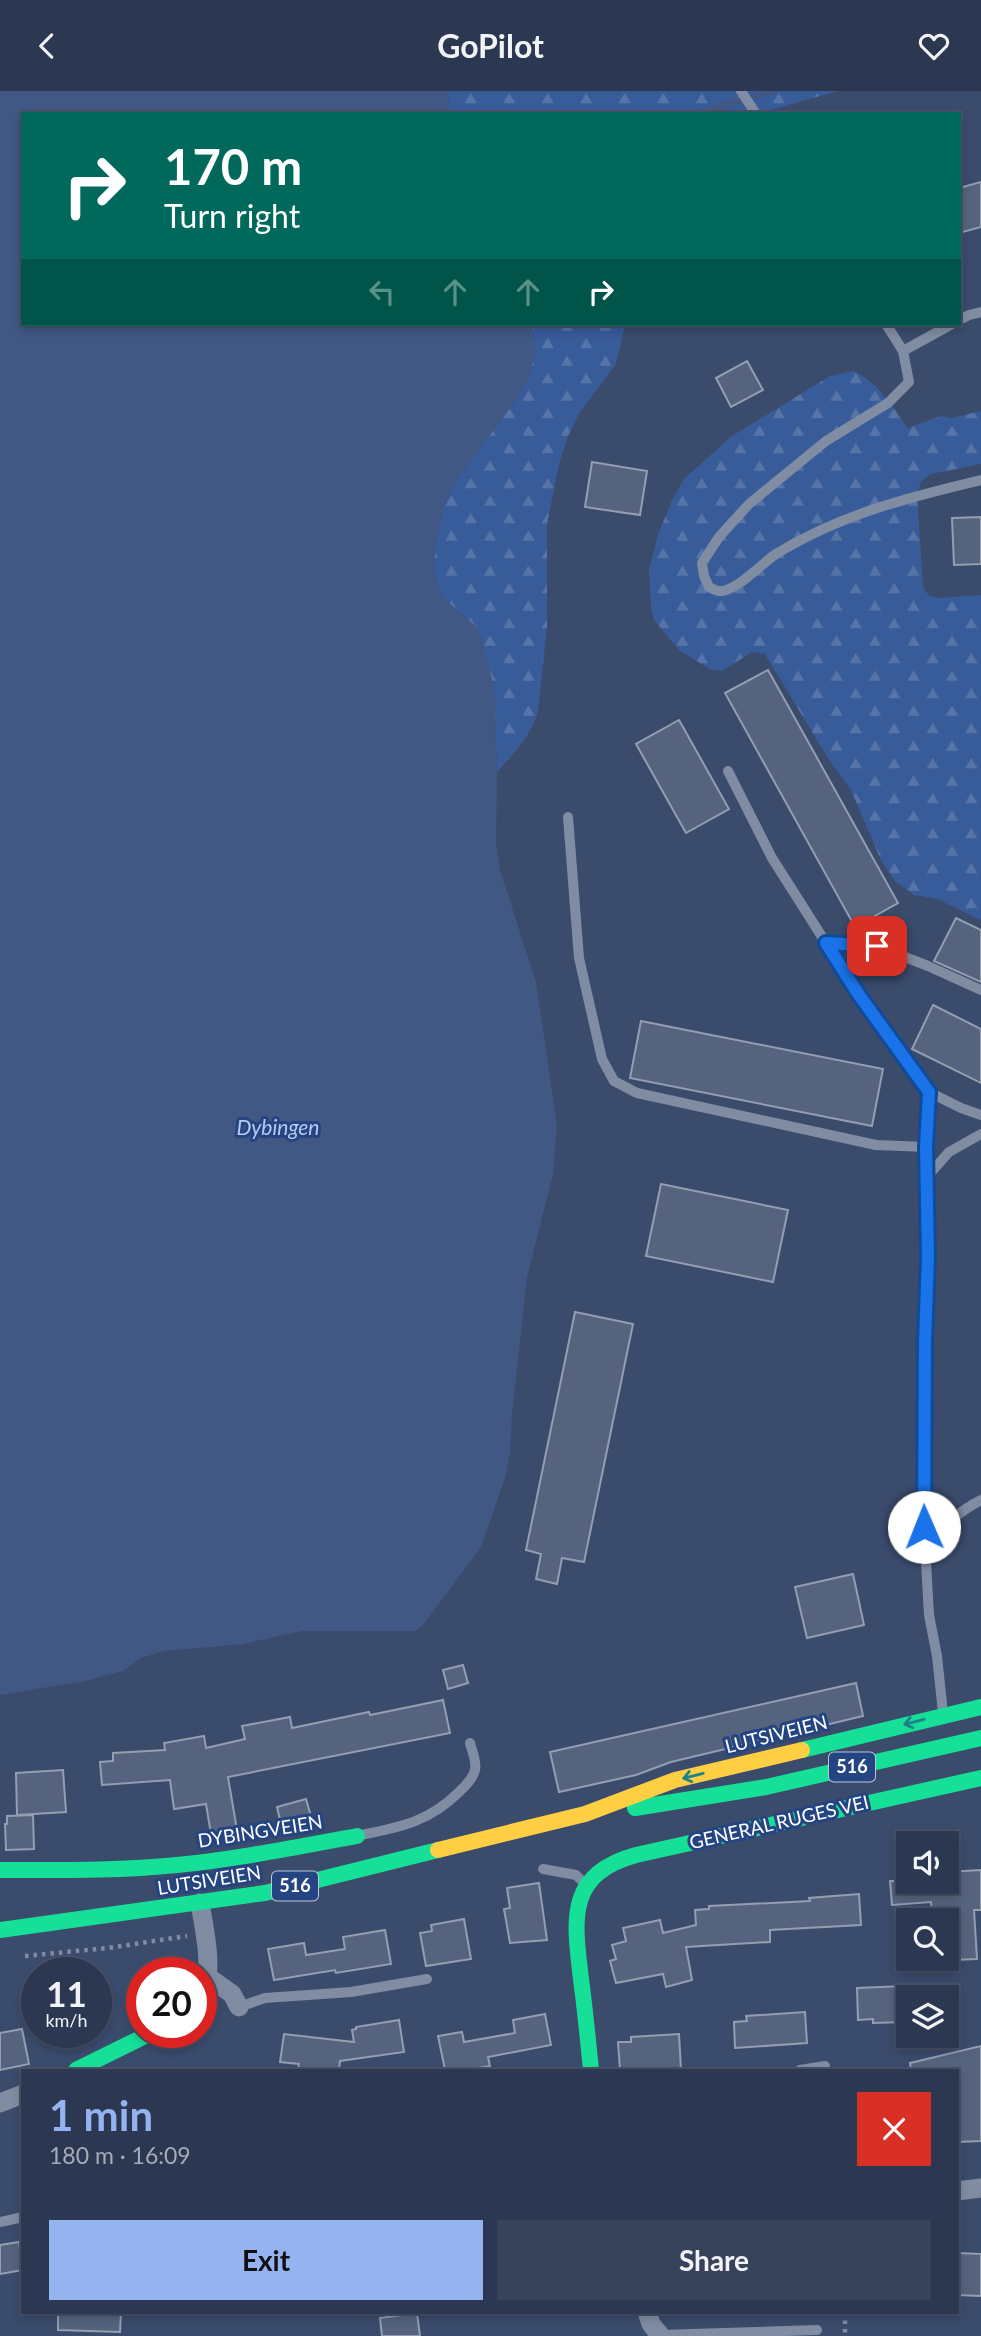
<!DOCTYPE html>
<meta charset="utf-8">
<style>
:root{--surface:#2c3851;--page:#38435b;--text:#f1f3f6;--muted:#a6acb7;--line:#485268;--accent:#95b2f1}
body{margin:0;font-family:Lato,sans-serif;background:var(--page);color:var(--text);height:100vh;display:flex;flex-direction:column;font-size:26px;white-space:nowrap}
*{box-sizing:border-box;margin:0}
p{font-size:23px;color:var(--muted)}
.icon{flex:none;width:38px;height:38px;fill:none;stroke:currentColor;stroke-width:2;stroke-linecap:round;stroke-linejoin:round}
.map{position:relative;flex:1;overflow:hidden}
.panel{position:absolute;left:21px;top:1978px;width:938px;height:245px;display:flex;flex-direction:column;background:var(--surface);border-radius:0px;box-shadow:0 4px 10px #0003,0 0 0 2px var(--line)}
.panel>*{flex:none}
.hud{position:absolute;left:21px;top:21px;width:940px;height:214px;border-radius:0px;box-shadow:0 4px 10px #0003,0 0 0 2px var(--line);background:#00695c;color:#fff;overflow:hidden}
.controls{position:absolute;left:896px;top:1740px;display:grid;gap:14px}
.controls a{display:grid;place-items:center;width:63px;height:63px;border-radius:0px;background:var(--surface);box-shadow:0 4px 10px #0003,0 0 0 2px var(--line);font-size:35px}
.speed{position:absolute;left:21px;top:1866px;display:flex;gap:14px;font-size:35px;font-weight:700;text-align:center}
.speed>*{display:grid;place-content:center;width:91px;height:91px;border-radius:50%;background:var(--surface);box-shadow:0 4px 10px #0003,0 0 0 2px var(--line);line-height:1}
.speed small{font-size:18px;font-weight:400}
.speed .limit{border:10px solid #d22;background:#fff;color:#111}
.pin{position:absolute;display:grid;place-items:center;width:60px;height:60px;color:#fff;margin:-30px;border-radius:14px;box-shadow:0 4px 10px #0006}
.me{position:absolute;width:77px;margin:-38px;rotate:359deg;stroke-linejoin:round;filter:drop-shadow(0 0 5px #0008)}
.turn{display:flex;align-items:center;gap:24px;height:147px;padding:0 28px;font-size:32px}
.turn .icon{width:91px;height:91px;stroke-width:2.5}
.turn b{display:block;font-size:49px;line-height:60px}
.lanes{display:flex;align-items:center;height:66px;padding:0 28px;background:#0003;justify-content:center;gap:35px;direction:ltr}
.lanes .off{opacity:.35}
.round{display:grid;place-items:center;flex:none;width:74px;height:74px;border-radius:0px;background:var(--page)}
.head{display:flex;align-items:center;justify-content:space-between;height:119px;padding:0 28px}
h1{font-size:42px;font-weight:700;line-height:52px;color:var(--accent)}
.button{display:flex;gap:14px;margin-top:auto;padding:14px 28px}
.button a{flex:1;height:80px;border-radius:0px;background:var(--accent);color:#111;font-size:28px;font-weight:700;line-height:80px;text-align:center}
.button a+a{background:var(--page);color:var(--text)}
header{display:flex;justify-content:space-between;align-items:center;height:91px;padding:0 28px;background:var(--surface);font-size:32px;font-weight:700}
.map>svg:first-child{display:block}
.forest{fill:url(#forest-firs)}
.water{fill:#415885}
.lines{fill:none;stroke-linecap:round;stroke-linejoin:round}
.stream{stroke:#415885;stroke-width:7}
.building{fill:#55637e;stroke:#939eb1;stroke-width:2}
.path{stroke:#808ca2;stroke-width:4.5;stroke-dasharray:3.5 5;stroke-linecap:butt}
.lane{stroke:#808ca2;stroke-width:10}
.street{stroke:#808ca2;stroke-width:19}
.fast{stroke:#16e098;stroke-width:16}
.slow{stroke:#ffcf43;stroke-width:16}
.oneway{stroke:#1e828b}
.route-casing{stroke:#114b97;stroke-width:18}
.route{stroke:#1a73e8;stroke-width:12}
.labels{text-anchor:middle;stroke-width:6;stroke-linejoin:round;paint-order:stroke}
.shield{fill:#244482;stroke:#bdc7da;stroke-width:2}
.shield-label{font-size:18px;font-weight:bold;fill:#fff}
.street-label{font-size:19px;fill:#fff;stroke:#244482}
.water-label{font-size:21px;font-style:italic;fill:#b7cbef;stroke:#244482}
</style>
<header><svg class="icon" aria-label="back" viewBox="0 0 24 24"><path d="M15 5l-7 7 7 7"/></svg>GoPilot<svg class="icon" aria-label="heart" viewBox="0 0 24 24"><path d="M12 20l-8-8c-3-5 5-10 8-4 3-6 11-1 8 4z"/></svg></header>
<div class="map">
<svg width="981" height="2245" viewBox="0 0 981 2245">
<defs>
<pattern id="forest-firs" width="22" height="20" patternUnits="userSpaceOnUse" patternTransform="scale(1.75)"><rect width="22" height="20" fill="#385b99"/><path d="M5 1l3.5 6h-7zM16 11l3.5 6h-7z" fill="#5674a8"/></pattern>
</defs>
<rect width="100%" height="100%" fill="#3a4b6c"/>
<!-- forest -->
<g class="forest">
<path d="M447,0H838L757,23H451Z"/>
<path d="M532,233H625L616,273L580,321L568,345L559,373L547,433V536L538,620C532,644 514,662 497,681L494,597L475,535L441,505L434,481L435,456L444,413L457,388L518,306L535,260Z"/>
<path d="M853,280C877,289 893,317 908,337L941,325L952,327L981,320V373L931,383L921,391L917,403L923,496L929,505L941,507L981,504V829L937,808L914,804L895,790L881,769L851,699L829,669L765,563L752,561L722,580L711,579L679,559L654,529L651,516L649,479L658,444L672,409L684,388L732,345L830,285Z"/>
</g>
<!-- water -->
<path class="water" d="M0,0H447L451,23H23V233H532L535,260L530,284L518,306L457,388L444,413L435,456L434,481L441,505L475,535L482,547L494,597L497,681L496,752L500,779L536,891L557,1034L553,1083L527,1186L512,1324L510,1361L506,1384L481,1456L424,1533L415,1540H302L243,1553L164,1560L141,1567L123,1580L85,1590L0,1604Z"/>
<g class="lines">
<!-- stream -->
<path class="stream" d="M695,23L774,0"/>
</g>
<!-- building -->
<g class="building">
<path d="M981,91V136L959,142V97Z"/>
<path d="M747,270L763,299L731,316L716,287Z"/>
<path d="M592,371L647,380L640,424L585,416Z"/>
<path d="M981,426V473L954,474L952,427Z"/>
<path d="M768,579L898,812L855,836L725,602Z"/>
<path d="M679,629L729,718L686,742L636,653Z"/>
<path d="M956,827L981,839V891L934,870Z"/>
<path d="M933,914L981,938V992L912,958Z"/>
<path d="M641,930L883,978L872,1035L630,987Z"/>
<path d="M661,1093L788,1119L773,1191L646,1165Z"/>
<path d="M575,1221L633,1233L584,1471L562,1467L557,1493L536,1488L541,1463L526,1459Z"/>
<path d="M853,1483L864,1534L807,1547L795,1496Z"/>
<path d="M463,1574L468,1592L448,1598L443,1579Z"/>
<path d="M856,1592L863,1625L671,1671L636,1684L559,1701L550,1661Z"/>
<path d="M443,1609L450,1642L228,1686L237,1739L211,1743L206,1713L174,1718L170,1689L102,1694L100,1671L113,1670V1662L165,1659L164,1652L204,1645L206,1657L245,1648L242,1635L290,1626L292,1637L369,1621L370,1624Z"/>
<path d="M63,1679L66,1721L17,1724L16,1682Z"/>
<path d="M306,1708L314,1736L283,1742L277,1716Z"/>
<path d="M33,1724L34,1758L6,1759L5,1733H7V1725Z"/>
<path d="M981,1779V1819H974L977,1868L953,1869L949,1820L932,1821L931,1811L892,1814L890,1790H947V1781Z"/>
<path d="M539,1792L547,1849L510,1852L504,1818L510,1817L507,1797Z"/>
<path d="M859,1803L861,1834L770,1839V1851L686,1856L692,1889L666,1896L663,1883L616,1892L610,1870L616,1868L612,1854L626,1850L623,1837L660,1829L663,1842L696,1834L695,1819L709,1818V1815L810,1810L809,1807Z"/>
<path d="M464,1828L471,1868L426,1875L420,1842L432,1840L431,1834Z"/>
<path d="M385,1839L391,1873L336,1882L335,1879L274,1889L268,1858L304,1852L306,1864L345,1858L343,1846Z"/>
<path d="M904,1895L906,1931L873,1932V1928L858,1929L857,1897Z"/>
<path d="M805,1921L807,1952L735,1957L734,1931L747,1930L746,1925Z"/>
<path d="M545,1923L551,1954L488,1966L490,1975L466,1979H445L438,1945L462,1941L464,1951L515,1942L513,1929Z"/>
<path d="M399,1929L404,1961L340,1970L339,1979H298L299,1973L280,1971L284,1943L354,1951L352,1939L356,1938V1936Z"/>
<path d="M22,1938L29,1973L0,1979V1942Z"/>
<path d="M679,1943L681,1979H620L618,1951H631V1946Z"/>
<path d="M981,1955V2050L957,2051V1979H911L910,1972Z"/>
<path d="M19,2151L23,2179L0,2183V2154Z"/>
<path d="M957,2162L981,2163V2205L957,2204Z"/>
<path d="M58,2221H121L120,2241L58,2239Z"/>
<path d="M417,2222L420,2245H382L380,2227Z"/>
</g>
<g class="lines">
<!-- path -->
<g class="path">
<path d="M25,1865L108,1857L187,1845"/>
<path d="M845,2221V2245"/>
</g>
<!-- lane -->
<g class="lane">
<path d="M741,0L756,23"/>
<path d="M959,229L969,224L981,221"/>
<path d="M886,233L903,260L909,291L888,312L826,350L749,413L719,446L702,472L704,485L709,496C712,497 715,500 719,500C735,502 762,472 776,463C839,424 909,406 981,389"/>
<path d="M903,260L952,233"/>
<path d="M728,680L772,767L859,904L929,1001L926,1056L928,1166L923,1417L929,1524L937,1565L943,1622"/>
<path d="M568,726L579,867L602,968L614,990L637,1002L876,1054L926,1056"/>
<path d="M826,852L877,855L928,875L981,899"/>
<path d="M929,1001L961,1017L981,1024"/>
<path d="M926,1087L949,1061L981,1043"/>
<path d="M925,1455C942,1436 958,1421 981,1409"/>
<path d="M361,1744C400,1736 429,1731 459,1701C465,1695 473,1688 475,1679C477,1671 472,1660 470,1652"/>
<path d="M543,1778L576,1784L584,1792"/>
<path d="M239,1916L265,1907L351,1901L427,1888"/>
<path d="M800,1979L825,1975"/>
<path d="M0,2131L23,2126"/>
<path d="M660,2244L817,2239"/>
</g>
<!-- street -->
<g class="street">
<path d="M200,1812C204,1838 215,1880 201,1903"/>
<path d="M208,1886L232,1903L239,1916"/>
<path d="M0,2012L23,2003"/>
<path d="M957,2100L981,2097"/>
<path d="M647,2221L651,2233L660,2244"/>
</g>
<!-- fast -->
<g class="fast">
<path d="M802,1659L981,1616"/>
<path d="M635,1717L766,1696L981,1647"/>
<path d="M0,1779C59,1779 118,1780 177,1774C237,1768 297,1756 357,1745"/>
<path d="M0,1839L265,1802L438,1759"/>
<path d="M76,1979L153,1941"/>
<path d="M591,1979C588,1949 585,1918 581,1888C574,1829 566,1783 636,1764L981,1687"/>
</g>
<!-- slow -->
<path class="slow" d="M438,1759L585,1723L675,1689L802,1659"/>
</g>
<!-- one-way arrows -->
<defs><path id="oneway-shaft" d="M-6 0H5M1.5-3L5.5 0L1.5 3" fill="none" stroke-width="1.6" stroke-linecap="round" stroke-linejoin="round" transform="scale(1.75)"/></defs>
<g class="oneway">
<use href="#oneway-shaft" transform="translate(914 1631) rotate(166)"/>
<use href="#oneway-shaft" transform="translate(693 1685) rotate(166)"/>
</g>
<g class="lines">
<!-- route casing -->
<g class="route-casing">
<path id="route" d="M877,855L826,852L859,904L929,1001L926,1056L928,1166L925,1250L924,1436"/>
</g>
<!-- route -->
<use href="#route" class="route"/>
</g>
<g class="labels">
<!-- shield labels -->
<g class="shield">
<rect x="829" y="1661.5" width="46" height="29" rx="5"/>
<rect x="272" y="1780.5" width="46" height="29" rx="5"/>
</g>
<g class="shield-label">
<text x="852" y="1682">516</text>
<text x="295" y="1801">516</text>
</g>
<!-- street labels -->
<g class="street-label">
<text transform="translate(776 1643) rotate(-14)" y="7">LUTSIVEIEN</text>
<text transform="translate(779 1731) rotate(-13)" y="7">GENERAL RUGES VEI</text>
<text transform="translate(260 1740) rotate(-9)" y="7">DYBINGVEIEN</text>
<text transform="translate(209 1789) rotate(-9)" y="7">LUTSIVEIEN</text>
</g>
<!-- water labels -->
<g class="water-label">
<text x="278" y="1044">Dybingen</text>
</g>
</g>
</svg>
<div class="controls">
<a><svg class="icon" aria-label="sound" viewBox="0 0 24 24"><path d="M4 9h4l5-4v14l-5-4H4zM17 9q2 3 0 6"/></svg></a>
<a><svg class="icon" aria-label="search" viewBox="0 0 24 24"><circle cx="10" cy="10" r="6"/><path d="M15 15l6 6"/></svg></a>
<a><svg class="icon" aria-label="layers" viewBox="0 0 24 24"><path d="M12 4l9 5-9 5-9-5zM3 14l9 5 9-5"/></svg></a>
</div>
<div class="speed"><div>11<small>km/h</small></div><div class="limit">20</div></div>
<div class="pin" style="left:877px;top:855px;background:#d93025"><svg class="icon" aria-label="arrive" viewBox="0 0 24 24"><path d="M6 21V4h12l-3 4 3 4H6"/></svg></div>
<svg class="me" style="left:924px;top:1436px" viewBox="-20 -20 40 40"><circle r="19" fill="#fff"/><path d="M0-13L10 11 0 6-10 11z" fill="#1a73e8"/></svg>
<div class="hud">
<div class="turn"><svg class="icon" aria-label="right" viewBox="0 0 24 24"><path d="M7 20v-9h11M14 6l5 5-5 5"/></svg><div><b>170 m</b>Turn right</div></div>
<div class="lanes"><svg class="icon off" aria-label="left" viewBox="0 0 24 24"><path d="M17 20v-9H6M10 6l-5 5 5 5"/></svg><svg class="icon off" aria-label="ahead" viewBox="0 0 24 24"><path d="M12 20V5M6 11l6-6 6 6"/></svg><svg class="icon off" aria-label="ahead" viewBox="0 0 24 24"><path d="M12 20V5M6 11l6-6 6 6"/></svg><svg class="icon" aria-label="right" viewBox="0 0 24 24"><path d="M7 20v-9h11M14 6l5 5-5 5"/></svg></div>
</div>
<section class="panel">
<div class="head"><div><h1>1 min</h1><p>180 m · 16:09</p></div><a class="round" style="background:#d93025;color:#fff"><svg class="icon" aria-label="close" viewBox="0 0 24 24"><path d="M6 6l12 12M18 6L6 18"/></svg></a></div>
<div class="button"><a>Exit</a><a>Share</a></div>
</section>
</div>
